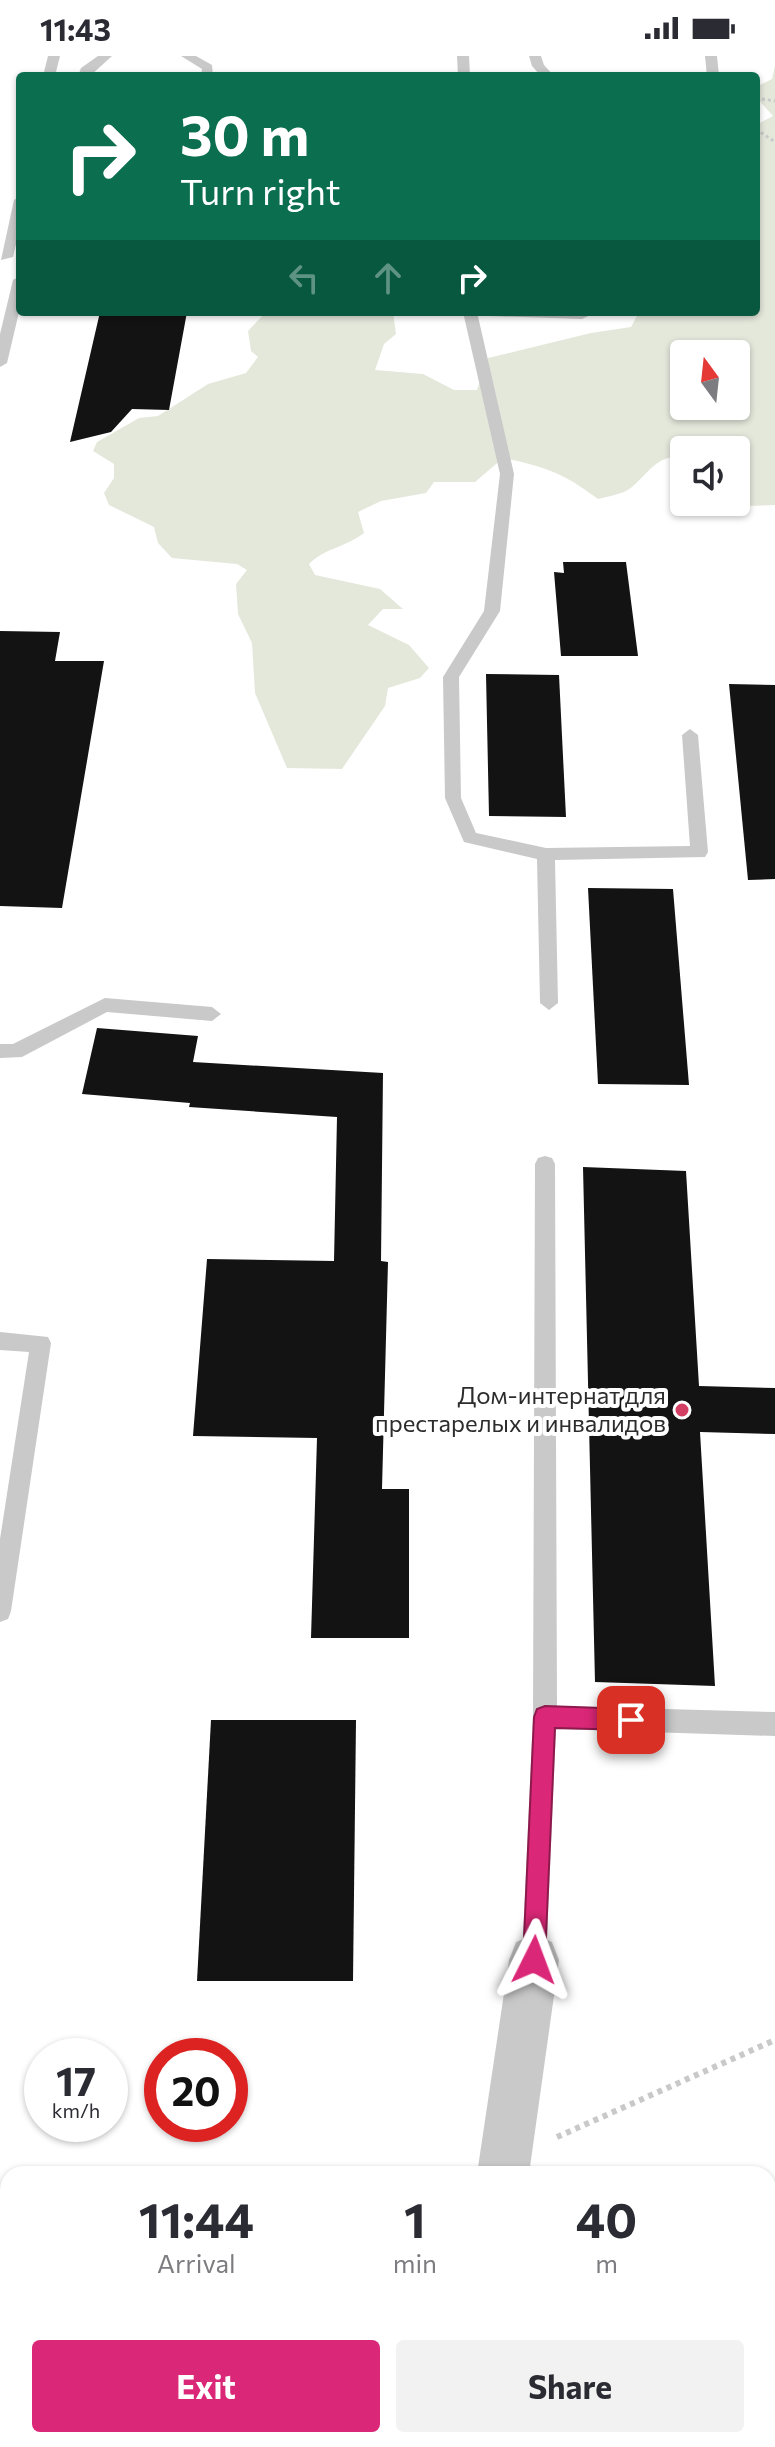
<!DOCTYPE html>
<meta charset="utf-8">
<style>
:root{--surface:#fff;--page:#f2f2f3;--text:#2b2b33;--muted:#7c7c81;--accent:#db2777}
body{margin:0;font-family:Commissioner,sans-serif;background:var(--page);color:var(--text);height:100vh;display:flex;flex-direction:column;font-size:30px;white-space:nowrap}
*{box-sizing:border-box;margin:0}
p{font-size:26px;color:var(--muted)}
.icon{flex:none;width:44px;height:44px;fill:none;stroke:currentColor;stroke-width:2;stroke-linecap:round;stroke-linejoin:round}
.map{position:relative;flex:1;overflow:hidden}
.details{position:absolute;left:0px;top:2110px;width:776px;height:282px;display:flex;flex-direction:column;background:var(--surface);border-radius:24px 24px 0 0;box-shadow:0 2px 6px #0004}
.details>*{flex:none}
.guide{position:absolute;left:16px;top:16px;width:744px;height:244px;border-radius:8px;box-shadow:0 2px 6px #0004;background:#0b6e4f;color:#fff;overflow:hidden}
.needle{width:52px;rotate:345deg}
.controls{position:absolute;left:670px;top:284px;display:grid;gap:16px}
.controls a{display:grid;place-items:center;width:80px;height:80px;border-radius:8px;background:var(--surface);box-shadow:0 2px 6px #0004;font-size:40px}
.speed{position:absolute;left:24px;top:1982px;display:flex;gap:16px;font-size:40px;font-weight:700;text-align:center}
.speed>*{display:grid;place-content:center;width:104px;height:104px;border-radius:50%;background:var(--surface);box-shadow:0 2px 6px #0004;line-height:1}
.speed small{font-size:20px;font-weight:400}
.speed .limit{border:12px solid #d22;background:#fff;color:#111}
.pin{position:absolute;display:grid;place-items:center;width:68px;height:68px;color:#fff;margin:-34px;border-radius:16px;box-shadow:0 4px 12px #0006}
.me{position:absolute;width:88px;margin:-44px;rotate:3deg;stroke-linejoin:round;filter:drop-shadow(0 0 6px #0008)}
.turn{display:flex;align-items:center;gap:28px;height:168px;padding:0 32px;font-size:36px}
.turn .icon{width:104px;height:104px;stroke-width:2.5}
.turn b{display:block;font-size:56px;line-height:68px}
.lanes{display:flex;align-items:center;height:76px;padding:0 32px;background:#0003;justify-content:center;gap:40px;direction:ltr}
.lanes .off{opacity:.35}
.eta{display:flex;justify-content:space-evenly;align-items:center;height:136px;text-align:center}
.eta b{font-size:48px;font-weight:700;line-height:56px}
.primary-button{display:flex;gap:16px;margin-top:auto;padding:16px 32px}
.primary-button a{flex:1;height:92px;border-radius:8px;background:var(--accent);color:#fff;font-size:32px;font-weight:700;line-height:92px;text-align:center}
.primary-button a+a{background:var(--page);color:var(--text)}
.status{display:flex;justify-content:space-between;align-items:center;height:56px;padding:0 40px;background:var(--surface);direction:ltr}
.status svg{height:22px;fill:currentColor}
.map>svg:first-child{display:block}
.green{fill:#e4e8db;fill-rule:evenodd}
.building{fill:#131313}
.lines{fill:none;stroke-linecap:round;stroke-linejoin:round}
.path-far1{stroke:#c9c9c9;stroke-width:3;stroke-dasharray:3 3;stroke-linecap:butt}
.path{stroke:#c9c9c9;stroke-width:6;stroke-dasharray:5 5;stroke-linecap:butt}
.service{fill:#c9c9c9;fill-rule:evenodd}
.minor{fill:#c9c9c9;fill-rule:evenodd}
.route{fill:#db2777;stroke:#8e194d;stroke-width:2}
.poi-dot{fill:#d33e63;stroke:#fff;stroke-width:3}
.labels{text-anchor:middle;stroke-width:8;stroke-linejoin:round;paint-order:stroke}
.poi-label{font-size:24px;fill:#2c2c2c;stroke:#fff;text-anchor:end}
</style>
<div class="status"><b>11:43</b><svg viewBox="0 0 49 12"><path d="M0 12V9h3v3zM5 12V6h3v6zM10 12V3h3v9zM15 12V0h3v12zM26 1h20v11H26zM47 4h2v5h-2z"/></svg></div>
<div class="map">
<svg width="775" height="2391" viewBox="0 0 775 2391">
<rect width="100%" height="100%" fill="#fff"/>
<!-- green -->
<path class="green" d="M775,9V449L747,450L736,438V394H684V402C654,395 644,427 624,436C616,439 606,441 598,443C563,417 546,411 503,402L475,426H434L426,437L381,445L358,456L364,477C344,492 325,492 309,508L315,519L380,533L403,553H383L368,569L409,589L429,612L420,622L388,632L385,650L342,713L287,712L255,637L252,587L238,558L236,528L247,514L237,508L172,502L158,487L154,471L109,449L104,437L114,422V408L93,395L97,386L139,362L158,360L208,328L246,317L258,301L251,295L248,275L266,256H393L396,278L384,288L375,314L423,318L454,334H477L488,302L591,277L631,271L639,256H756V69L773,60L756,41V31L772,23ZM684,298H736V350H684Z"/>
<!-- building -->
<g class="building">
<path d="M100,256H187L169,354L132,353L111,376L70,386Z"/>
<path d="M563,506H626L638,600H561L554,516L564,517Z"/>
<path d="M0,575L60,576L55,605H104L62,852L0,850Z"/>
<path d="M486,618L559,619L566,761L489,760Z"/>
<path d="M729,628L775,629V823L748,824Z"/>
<path d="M588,832L673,833L689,1029L598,1028Z"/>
<path d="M97,972L198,980L193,1006L383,1017L381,1205L388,1206L382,1433H409V1582H311L317,1382L193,1380L207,1203L334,1205L337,1061L189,1051L190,1047L82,1038Z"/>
<path d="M583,1111L686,1115L699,1330L775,1332V1378L700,1376L715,1630L595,1626Z"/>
<path d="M211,1664H356L353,1925H197Z"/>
</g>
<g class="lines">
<!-- path-far1 -->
<g class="path-far1">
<path d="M756,42L775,45"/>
<path d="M756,73L775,86"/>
</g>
<!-- path -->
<g class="path">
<path d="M557,2081L775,1984"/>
<path d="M521,2384V2391"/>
</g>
<!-- service -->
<g class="service">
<path d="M48,0H60L55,20H43Z"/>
<path d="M98,0H112L90,20H78L81,12Z"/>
<path d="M181,0H196L212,9L213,20H201L202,13Z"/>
<path d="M457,0H469L470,20H458Z"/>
<path d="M529,0H541L544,9L554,20H541L532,10Z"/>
<path d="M705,0H717L719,20H707Z"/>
<path d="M20,140V171L13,201L1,204L14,144Z"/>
<path d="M20,220V252L7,307L0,311V278L13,224Z"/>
<path d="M463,256H477L514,418L500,555L459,621L461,742L476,777L546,792L690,790L682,679L690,673L698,679L708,796L705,801L555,804L558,947L549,954L540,947L537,803L464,786L445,742L443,621L484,555L500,418Z"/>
<path d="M483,256H597L582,263L490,260Z"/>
<path d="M105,942L212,951L221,958L212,965L107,956L22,1001L0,1002V988H13Z"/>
<path d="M545,1100L552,1102L555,1108L557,1650L775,1656V1680L556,1673L546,1904L543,1913L534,1916L525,1913L522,1904L533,1661L535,1108L538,1102Z"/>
<path d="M0,1276L48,1281L51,1287L11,1555L8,1563L0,1566V1483L29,1296L0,1294Z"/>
</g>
<!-- minor -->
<g class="minor">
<path d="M534,1879L552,1886L559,1904L529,2118H477L509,1904L516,1886Z"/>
<path d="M14,2384H81L78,2391H11Z"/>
</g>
</g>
<!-- route -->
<path class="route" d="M545,1650L631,1653L638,1656L642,1664L638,1671L631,1674L555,1672L545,1904L542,1912L534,1915L526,1912L523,1904L534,1661L537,1653Z"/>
<!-- markers -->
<circle class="poi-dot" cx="682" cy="1354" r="8"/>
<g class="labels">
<!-- poi labels -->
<g class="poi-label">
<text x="666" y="1348">Дом-интернат для<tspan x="666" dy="28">престарелых и инвалидов</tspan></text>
</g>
</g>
</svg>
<div class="controls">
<a><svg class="needle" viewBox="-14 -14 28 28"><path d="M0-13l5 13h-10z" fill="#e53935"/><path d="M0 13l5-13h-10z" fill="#7c7c81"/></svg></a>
<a><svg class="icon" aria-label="sound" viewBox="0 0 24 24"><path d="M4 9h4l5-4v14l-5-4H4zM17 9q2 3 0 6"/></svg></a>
</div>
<div class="speed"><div>17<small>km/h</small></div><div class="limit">20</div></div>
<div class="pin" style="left:631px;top:1664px;background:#d93025"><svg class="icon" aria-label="arrive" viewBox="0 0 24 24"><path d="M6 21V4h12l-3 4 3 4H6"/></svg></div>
<svg class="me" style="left:534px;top:1904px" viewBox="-20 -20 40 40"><path d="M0-17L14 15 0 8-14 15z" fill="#db2777" stroke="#fff" stroke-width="4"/></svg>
<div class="guide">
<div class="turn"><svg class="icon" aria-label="right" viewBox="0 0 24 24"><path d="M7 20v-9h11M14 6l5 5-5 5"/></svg><div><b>30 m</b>Turn right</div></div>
<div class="lanes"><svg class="icon off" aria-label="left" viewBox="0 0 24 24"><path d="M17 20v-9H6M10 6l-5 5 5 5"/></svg><svg class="icon off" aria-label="ahead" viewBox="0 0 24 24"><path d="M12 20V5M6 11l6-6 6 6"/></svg><svg class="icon" aria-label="right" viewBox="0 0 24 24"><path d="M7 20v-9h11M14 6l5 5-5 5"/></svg></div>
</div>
<section class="details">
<div class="eta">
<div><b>11:44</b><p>Arrival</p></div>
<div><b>1</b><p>min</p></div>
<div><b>40</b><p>m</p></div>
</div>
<div class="primary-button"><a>Exit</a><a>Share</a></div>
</section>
</div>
